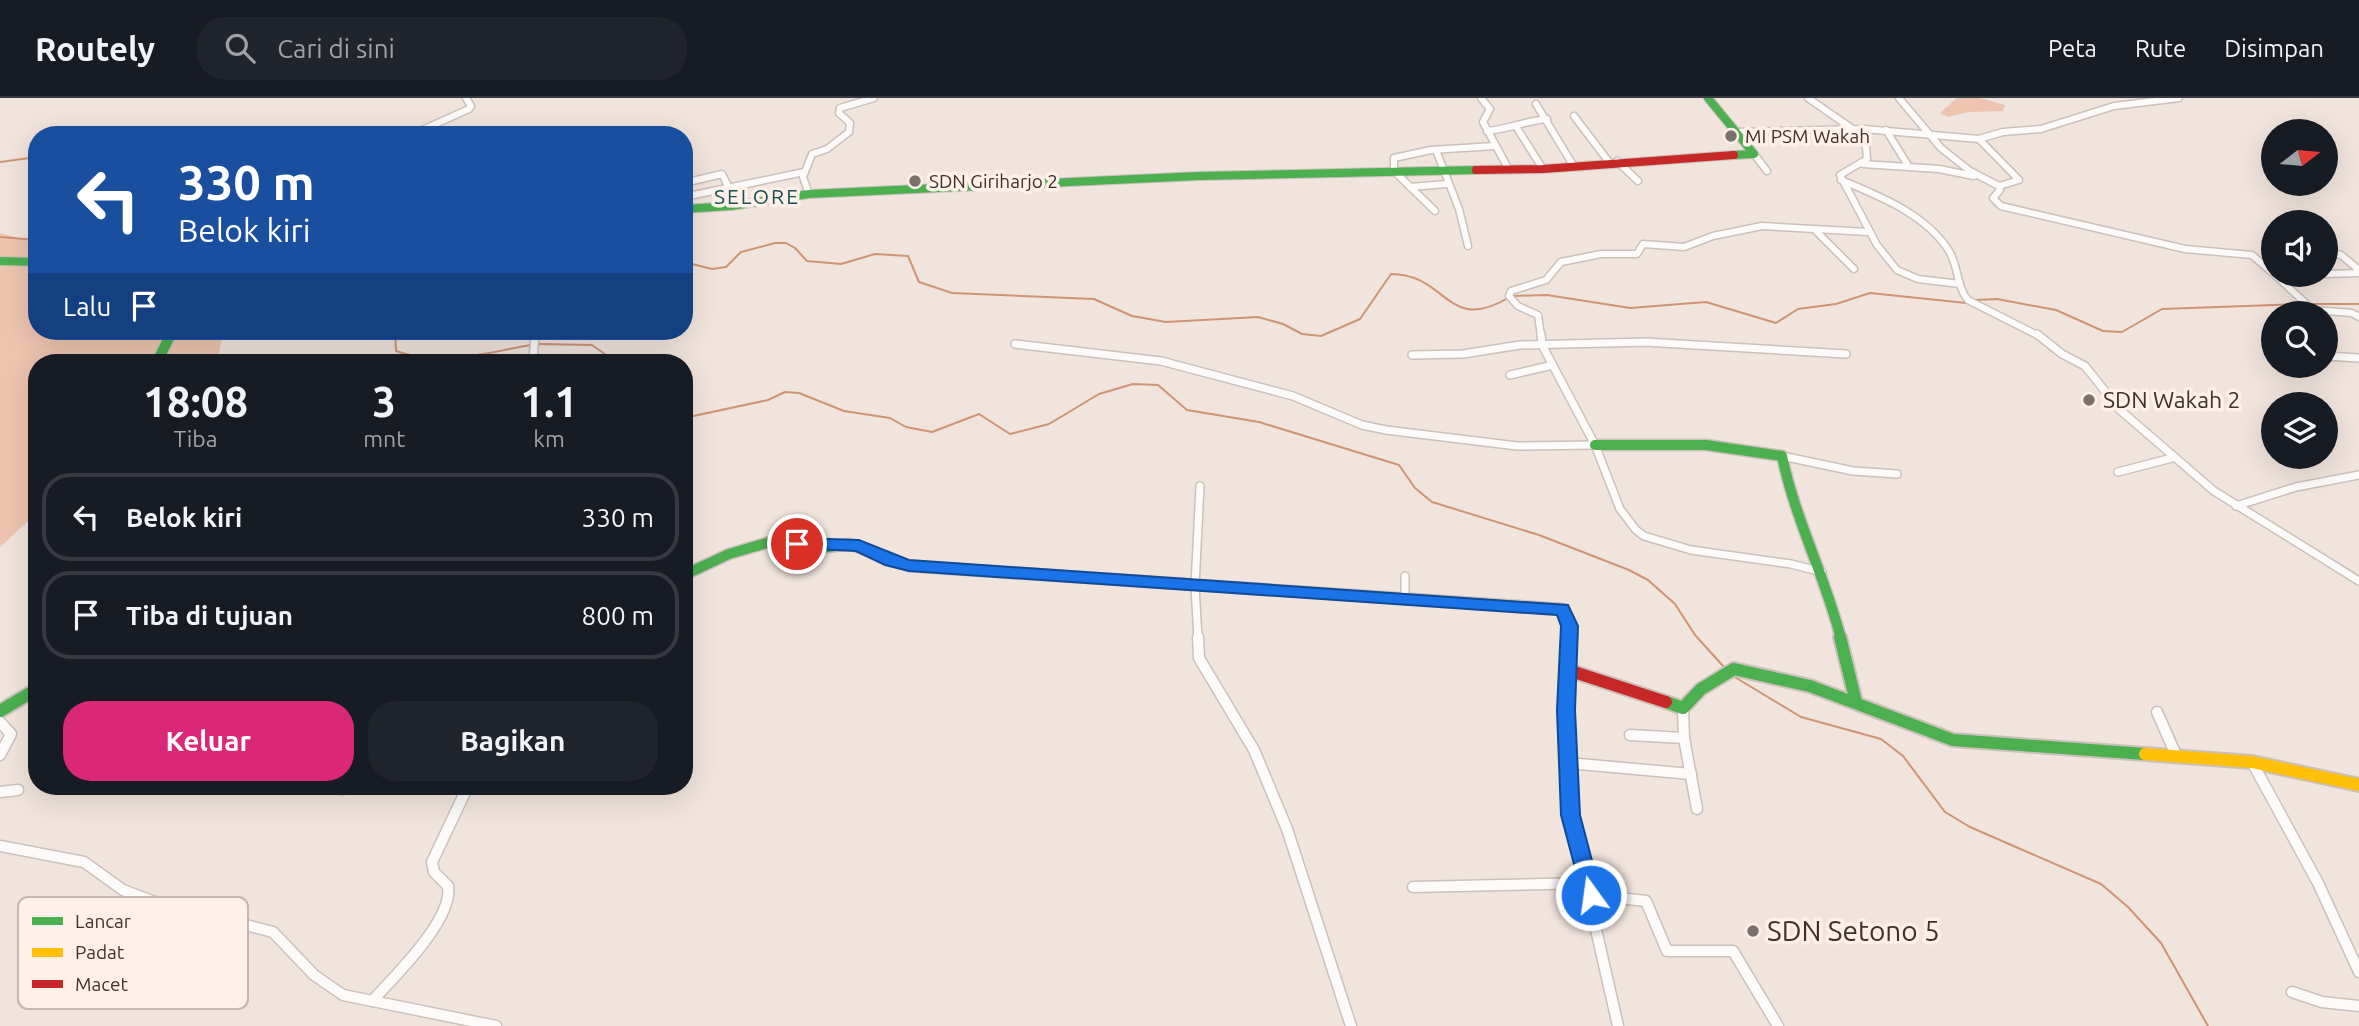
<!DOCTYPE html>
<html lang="id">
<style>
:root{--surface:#171b24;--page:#20242c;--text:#f1f3f6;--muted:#9ea1a6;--line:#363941;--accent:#db2777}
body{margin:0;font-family:Ubuntu,sans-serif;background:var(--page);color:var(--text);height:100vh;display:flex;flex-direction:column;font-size:26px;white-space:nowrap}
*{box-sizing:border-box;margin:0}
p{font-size:23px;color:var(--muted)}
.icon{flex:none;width:38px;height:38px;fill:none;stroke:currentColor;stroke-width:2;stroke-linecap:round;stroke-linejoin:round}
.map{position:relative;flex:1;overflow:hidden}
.panel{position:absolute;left:28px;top:256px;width:665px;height:441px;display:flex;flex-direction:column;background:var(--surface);border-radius:28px;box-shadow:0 7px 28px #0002}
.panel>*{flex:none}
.top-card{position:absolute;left:28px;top:28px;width:665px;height:214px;border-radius:28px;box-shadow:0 7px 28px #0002;background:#1a4fa0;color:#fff;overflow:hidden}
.needle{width:46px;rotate:74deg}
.fabs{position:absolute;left:2261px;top:21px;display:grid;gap:14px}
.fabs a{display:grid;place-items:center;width:77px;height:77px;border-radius:50%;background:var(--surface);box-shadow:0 7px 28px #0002;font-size:35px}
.pin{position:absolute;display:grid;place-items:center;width:60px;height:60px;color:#fff;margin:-30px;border:4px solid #fff;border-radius:50%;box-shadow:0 2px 7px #0007}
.me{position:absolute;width:77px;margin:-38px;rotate:346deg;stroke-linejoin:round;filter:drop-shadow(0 0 5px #0008)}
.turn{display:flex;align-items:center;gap:24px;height:147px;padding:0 35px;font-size:32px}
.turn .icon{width:91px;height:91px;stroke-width:2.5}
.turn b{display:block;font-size:49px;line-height:60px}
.then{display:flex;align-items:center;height:66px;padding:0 35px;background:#0003;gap:14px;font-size:26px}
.eta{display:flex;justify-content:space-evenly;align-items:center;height:119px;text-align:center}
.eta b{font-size:42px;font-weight:700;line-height:49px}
.button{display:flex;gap:14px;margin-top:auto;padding:14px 35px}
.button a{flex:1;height:80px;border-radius:28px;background:var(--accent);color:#fff;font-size:28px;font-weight:700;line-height:80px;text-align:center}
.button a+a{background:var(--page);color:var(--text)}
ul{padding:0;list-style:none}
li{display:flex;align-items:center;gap:21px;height:88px;margin:0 14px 10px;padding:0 21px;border:4px solid var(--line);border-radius:28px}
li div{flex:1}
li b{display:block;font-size:26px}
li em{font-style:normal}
header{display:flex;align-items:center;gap:42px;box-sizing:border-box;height:98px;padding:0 35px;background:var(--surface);border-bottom:2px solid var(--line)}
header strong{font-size:33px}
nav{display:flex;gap:38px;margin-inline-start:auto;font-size:24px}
.search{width:490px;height:63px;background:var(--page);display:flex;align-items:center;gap:18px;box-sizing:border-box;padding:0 24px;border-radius:28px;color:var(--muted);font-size:26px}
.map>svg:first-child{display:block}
.green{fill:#ecc4af}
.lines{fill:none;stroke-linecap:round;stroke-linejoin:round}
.stream{stroke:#d19472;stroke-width:2}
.street-far2-casing{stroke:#cbc0ba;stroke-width:9}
.street-far1-casing{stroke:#cbc0ba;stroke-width:10}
.street-casing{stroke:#cbc0ba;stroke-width:13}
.fast-far2-casing{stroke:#cbc0ba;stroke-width:10}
.fast-far1-casing{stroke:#cbc0ba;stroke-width:13}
.fast-casing{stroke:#cbc0ba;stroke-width:16}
.slow-casing{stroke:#cbc0ba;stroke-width:16}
.jam-far2-casing{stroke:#cbc0ba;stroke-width:10}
.jam-far1-casing{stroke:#cbc0ba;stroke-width:13}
.jam-casing{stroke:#cbc0ba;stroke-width:16}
.street-far2{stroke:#fdfbfa;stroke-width:6}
.street-far1{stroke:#fdfbfa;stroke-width:7}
.street{stroke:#fdfbfa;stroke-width:10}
.fast-far2{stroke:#4caf50;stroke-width:8}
.fast-far1{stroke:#4caf50;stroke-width:10}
.fast{stroke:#4caf50;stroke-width:12}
.slow{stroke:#ffc107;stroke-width:12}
.jam-far2{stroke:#c62828;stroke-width:8}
.jam-far1{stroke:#c62828;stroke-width:10}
.jam{stroke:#c62828;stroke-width:12}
.route{fill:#1a73e8;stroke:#114b97;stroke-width:2}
.poi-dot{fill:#7b706b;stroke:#fff0e9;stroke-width:2.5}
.labels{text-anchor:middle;stroke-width:7;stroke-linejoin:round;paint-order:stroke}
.far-poi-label{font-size:19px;fill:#3c322e;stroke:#fff0e9;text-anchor:start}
.far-quarter-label{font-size:21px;letter-spacing:2px;fill:#145150;stroke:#fff0e9}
.poi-label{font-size:23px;fill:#3c322e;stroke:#fff0e9;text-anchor:start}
.near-poi-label{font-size:28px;fill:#3c322e;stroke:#fff0e9;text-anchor:start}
.key{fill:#fff0e9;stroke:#c4b7b1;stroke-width:2}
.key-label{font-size:19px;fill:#3c322e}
</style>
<header>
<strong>Routely</strong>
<div class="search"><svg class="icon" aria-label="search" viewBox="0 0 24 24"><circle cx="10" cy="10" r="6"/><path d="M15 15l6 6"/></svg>Cari di sini</div>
<nav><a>Peta</a><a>Rute</a><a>Disimpan</a></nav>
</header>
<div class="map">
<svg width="2359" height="928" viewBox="0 0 2359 928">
<rect width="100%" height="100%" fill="#f1e4dd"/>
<!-- green -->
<g class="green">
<path d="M1957,0H1980L2005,7L2003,13L1969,14L1948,19L1940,15Z"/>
<path d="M0,135L37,145V233H223L218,262L209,264H37V415L0,449Z"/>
</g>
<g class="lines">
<!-- stream -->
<g class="stream">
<path d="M0,64L37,59"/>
<path d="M0,139L37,142"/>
<path d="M684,164L712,171L726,169L741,154L775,145H786L795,150L807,163L841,166L875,156L908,158L919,184L952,195L1094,201L1132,218L1166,224L1258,219L1283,226L1302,236L1321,238L1360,221L1391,176C1447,176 1447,236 1508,200"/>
<path d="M1513,198L1547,197L1630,210L1706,204L1776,225L1798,211L1836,206L1870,195L1966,205"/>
<path d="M1975,202L1997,201L2056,212L2103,233L2122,234L2162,211L2303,206"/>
<path d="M2312,206H2359"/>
<path d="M395,233L396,253C439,269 487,255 530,247"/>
<path d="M539,246L592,247L616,264"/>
<path d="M684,320L768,302L785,294L799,295L844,313L890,320L906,329L932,334L979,316L1010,336L1049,326L1099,296L1133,286L1158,287L1187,312L1259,324L1399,367L1415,390L1432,404L1539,437L1629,472L1648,482L1675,506L1695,537L1724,569"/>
<path d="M1733,578L1801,619L1881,641L1903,658L1945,714L1970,729L2101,786L2128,809L2161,845L2208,928"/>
</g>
<!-- street-far2 casing -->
<g class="street-far2-casing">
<g id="street-far2">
<path d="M1481,0L1490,11L1483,24L1509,72"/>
<path d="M1808,0L1854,32L1866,49L1867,61L1840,77L1877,147L1897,172L1918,181L1960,186"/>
<path d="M1899,0L1941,50L1970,73L1999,88L2000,92L1993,100L2001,108L2185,151L2252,157L2273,175"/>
<path d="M1536,6L1573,67"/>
<path d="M1574,18L1609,64"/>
<path d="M1517,30L1543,71"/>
<path d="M1886,32L1909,69"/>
<path d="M1487,33C1509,31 1525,23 1547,21"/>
<path d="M1735,34L1864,31L1979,41L2003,34L2041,31L2114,8L2179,0"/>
<path d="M411,37L469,11L471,8L466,0"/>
<path d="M1979,41L2019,82L1999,88"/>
<path d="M1436,52L1459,111L1468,148"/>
<path d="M1754,56L1767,73"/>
<path d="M1617,63L1638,83"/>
<path d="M1863,66L1939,71L1974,78"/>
<path d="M1841,82C1879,98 1926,116 1949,153C1959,169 1956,188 1968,202L2039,238"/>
<path d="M684,85L722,76L728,88"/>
<path d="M1410,89L1446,86"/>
<path d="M809,96L803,79L812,56L827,51L849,34L850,25L839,15L840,10L874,0"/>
<path d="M684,99L804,74"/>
<path d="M1435,113L1394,73V60L1431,52L1495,48"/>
<path d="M1815,132L1854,171"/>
<path d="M2326,154L2341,157L2359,172"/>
<path d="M2326,176L2359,175"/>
<path d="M2275,177L2313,212L2352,215L2359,219"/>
<path d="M535,238V233"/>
<path d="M1541,238L1538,217L1518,208L1509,198L1511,193L1546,182L1561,164L1601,156H1637L1643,146L1684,149L1713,138L1762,128L1868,134"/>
</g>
</g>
<!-- street-far1 casing -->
<g class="street-far1-casing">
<g id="street-far1">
<path d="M1541,236L1542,247L1595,347L1620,411L1636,432L1644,438L1691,452L1791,466L1822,474"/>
<path d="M2037,236L2062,256L2085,268L2120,312L2214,393L2359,483"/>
<path d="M1015,246L1161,263L1293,298L1362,327L1386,332L1517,348L1595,347"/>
<path d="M1412,257L1463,256L1520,247L1645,244L1846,256"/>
<path d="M2326,258L2359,260"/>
<path d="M533,264L535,236"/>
<path d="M1510,277L1553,267"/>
<path d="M1782,358L1853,373L1897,376"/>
<path d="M2118,374L2172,360"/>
<path d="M2236,408L2296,389L2359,377"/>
<path d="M1405,478V503"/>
<path d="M1198,541L1195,488L1200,388"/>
</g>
</g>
<!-- street casing -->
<g class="street-casing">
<g id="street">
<path d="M1198,539L1199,560L1254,652L1287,731L1351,928"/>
<path d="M1568,572L1570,717L1618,928"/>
<path d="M1683,610L1684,640L1697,711"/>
<path d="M2157,614L2176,657"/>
<path d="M0,624L11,636L0,657"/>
<path d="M1630,637L1684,640"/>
<path d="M2252,664L2318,785L2359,874"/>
<path d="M1568,665L1691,676"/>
<path d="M339,688L342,691L365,688"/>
<path d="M0,694L18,692"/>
<path d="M0,748L84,764L123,792L152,803L273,834L314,877L343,897L496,928"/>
<path d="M1413,789L1587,785"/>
<path d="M1591,797L1646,803L1667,853H1733L1778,928"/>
<path d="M2292,894L2322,904L2359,908"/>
<path d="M372,903C394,879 454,821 448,788L434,774L432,764L468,688"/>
</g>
</g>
<!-- fast-far2 casing -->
<g class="fast-far2-casing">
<g id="fast-far2">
<path d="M1708,0L1754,56L1734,57"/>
<path d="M684,111L731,108L809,96L1199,78L1476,72"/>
<path d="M0,163L37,164"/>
<path d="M170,238L172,233"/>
</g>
</g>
<!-- fast-far1 casing -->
<g class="fast-far1-casing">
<g id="fast-far1">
<path d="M157,264L171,236"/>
<path d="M1595,347H1706L1782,358C1795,421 1825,478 1841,541"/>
<path d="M684,477L729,456L770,444L829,449L849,446L909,468L1518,508"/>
</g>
</g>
<!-- fast casing -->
<g class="fast-casing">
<g id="fast">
<path d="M1840,539L1856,604"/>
<path d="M1666,604L1683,610L1701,591L1734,571L1810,588L1953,642L2145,656"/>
<path d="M0,613L37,591"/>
</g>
</g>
<!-- slow casing -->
<g class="slow-casing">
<path id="slow" d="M2145,656L2252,664L2359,687"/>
</g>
<!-- jam-far2 casing -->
<g class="jam-far2-casing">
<path id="jam-far2" d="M1476,72L1543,71L1734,57"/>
</g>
<!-- jam-far1 casing -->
<g class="jam-far1-casing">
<path id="jam-far1" d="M1518,508L1562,511L1570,528L1569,541"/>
</g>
<!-- jam casing -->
<g class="jam-casing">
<path id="jam" d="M1569,539L1568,572L1666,604"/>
</g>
<!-- street-far2 -->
<use href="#street-far2" class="street-far2"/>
<!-- street-far1 -->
<use href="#street-far1" class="street-far1"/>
<!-- street -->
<use href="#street" class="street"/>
<!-- fast-far2 -->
<use href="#fast-far2" class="fast-far2"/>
<!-- fast-far1 -->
<use href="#fast-far1" class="fast-far1"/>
<!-- fast -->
<use href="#fast" class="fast"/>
<!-- slow -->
<use href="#slow" class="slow"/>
<!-- jam-far2 -->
<use href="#jam-far2" class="jam-far2"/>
<!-- jam-far1 -->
<use href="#jam-far1" class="jam-far1"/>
<!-- jam -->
<use href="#jam" class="jam"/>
</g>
<!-- route -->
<path class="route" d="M797,440L859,442L909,462L1568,507L1578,528L1575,612L1580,717L1601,797L1598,804L1591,806L1584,804L1561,717L1557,612L1561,528L1557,517L909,473L885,467L856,453L792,450L789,446Z"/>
<!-- markers -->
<g class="poi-dot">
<circle cx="1731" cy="38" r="7"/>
<circle cx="915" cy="83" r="7"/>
<circle cx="2089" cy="302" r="7"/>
<circle cx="1753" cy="833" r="7"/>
</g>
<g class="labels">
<!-- far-poi labels -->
<g class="far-poi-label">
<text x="1745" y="45">MI PSM Wakah</text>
<text x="929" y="90">SDN Giriharjo 2</text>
</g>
<!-- far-quarter labels -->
<g class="far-quarter-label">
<text x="757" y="106">SELORE</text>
</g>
<!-- poi labels -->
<g class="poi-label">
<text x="2103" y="310">SDN Wakah 2</text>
</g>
<!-- near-poi labels -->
<g class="near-poi-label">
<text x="1767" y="843">SDN Setono 5</text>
</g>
</g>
<!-- legend -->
<rect x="18" y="799" width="230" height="112" rx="10" class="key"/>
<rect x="32" y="819" width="31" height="8" fill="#4caf50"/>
<rect x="32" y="850" width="31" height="9" fill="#ffc107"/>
<rect x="32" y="882" width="31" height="8" fill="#c62828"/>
<g class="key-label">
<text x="75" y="830">Lancar</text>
<text x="75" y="861">Padat</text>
<text x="75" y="893">Macet</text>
</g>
</svg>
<div class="fabs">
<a><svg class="needle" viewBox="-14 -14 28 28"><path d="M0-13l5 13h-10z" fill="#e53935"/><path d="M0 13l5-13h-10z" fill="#9ea1a6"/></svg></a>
<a><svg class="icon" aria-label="sound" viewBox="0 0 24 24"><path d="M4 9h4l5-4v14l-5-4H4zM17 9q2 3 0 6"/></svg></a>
<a><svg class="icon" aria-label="search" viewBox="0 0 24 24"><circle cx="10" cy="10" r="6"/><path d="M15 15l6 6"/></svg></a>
<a><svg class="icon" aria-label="layers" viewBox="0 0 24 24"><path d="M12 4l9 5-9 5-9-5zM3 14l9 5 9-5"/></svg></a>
</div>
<div class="pin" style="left:797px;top:446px;background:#d93025"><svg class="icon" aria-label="arrive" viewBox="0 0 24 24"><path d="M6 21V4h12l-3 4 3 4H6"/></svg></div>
<svg class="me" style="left:1591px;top:797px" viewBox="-20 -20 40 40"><circle r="17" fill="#1a73e8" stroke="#fff" stroke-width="3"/><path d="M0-11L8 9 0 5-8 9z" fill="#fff"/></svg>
<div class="top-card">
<div class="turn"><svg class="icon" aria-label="left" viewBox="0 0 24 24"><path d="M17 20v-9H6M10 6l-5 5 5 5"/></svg><div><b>330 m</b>Belok kiri</div></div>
<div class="then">Lalu<svg class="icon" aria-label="arrive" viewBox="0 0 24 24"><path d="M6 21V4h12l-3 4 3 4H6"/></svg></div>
</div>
<section class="panel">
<div class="eta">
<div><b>18:08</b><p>Tiba</p></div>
<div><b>3</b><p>mnt</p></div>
<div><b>1.1</b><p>km</p></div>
</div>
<ul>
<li><svg class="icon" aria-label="left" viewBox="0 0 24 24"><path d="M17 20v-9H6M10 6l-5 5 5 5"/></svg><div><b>Belok kiri</b></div><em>330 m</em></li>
<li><svg class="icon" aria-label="arrive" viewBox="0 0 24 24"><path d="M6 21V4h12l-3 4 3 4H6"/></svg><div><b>Tiba di tujuan</b></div><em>800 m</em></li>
</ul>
<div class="button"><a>Keluar</a><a>Bagikan</a></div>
</section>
</div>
